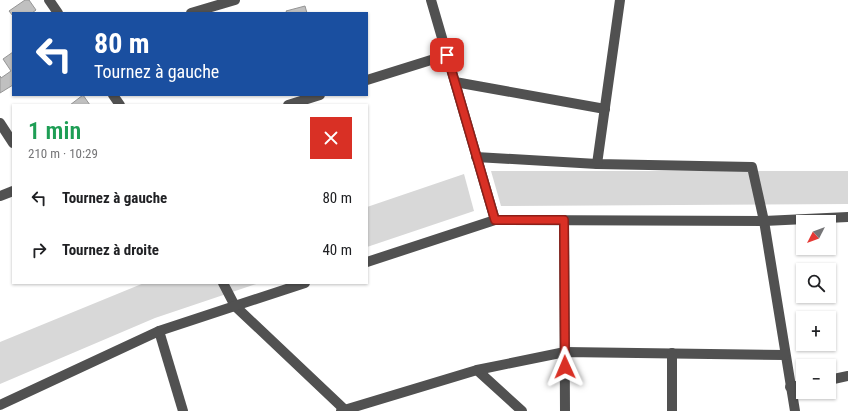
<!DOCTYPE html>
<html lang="fr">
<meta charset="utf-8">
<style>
:root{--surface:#fff;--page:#f6f6f6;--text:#202124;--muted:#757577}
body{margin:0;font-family:"Roboto Condensed",sans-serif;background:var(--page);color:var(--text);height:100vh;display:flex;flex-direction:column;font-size:15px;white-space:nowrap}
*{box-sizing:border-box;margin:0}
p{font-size:13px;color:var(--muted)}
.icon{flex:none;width:22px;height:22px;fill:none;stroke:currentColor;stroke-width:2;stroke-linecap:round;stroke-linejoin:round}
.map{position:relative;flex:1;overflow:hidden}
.details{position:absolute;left:12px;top:104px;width:356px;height:180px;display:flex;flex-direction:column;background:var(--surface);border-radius:0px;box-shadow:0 1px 3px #0004}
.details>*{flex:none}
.guide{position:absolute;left:12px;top:12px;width:356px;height:84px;border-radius:0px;box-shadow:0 1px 3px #0004;background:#1a4fa0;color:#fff;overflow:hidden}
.needle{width:26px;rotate:228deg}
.controls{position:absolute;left:796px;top:215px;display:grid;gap:8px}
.controls a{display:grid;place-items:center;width:40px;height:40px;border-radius:0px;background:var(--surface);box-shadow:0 1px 3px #0004;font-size:20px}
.pin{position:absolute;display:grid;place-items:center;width:34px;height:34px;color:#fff;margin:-17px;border-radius:8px;box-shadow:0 2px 6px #0006}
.me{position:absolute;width:44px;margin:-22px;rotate:359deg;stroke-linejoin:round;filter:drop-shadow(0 0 3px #0008)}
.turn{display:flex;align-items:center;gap:14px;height:84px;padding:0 16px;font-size:18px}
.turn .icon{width:52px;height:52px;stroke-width:2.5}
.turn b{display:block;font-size:28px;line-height:34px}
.round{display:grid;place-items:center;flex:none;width:42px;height:42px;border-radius:0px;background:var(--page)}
.head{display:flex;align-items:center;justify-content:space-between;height:68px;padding:0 16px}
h1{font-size:24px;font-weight:600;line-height:30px;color:#1e9e55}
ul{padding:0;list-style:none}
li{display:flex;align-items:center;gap:12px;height:52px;padding:0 16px}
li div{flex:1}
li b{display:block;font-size:15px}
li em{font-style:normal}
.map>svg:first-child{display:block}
.green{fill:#d8d8d8}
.building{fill:#c0c0c0;stroke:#959595}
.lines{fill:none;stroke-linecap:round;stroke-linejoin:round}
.minor{stroke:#515151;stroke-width:10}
.route-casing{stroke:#8d1f18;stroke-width:10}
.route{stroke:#d93025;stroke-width:7}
</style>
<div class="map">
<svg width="848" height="411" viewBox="0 0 848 411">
<rect width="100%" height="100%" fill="#fff"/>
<!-- green -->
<g class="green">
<path d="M491,171H848V204L501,206Z"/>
<path d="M464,174L474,211L367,247V207Z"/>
<path d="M144,283H259L155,318L0,384V342Z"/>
</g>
<!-- building -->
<g class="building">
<path d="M25,0H29L36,10L32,13H13V16L9,11Z"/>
<path d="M305,6L307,13H287L286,11Z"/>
<path d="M13,52V85L0,93V76L1,78L11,71L3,59Z"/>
<path d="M83,95L90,105H70Z"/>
</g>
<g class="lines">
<!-- minor -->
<g class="minor">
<path d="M49,0L58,13"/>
<path d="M431,0L495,220"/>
<path d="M191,13L235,0"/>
<path d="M367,80L447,55"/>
<path d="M455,82L605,109"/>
<path d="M113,95L120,105"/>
<path d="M288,105L320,95"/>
<path d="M0,123L13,143"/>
<path d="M476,157L597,164L752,167L764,221L795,411"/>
<path d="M597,164L620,0"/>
<path d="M0,196L13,191"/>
<path d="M564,220L565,411"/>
<path d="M367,262L495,220L764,221L848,217"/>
<path d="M223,283L235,306L346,411"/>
<path d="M159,331L183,411"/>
<path d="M477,370L522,411"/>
<path d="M829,380L848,376"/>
<path d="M790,387L803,385"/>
<path d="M0,405L159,331L305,283"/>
<path d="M341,411L477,370L565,352L785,355"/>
<path d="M672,411V353"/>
</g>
</g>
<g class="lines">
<!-- route casing -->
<g class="route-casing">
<path id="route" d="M447,55L495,220H564L565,367"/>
</g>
<!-- route -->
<use href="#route" class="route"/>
</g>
</svg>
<div class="controls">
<a><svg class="needle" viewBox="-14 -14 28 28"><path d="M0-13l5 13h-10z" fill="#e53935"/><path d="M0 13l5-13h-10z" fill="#757577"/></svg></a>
<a><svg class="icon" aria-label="search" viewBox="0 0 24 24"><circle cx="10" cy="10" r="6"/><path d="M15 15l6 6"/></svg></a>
<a>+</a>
<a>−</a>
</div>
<div class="pin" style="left:447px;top:55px;background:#d93025"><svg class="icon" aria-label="arrive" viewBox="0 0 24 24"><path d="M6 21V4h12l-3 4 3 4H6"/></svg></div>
<svg class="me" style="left:565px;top:367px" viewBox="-20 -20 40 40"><path d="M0-17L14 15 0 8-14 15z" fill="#d93025" stroke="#fff" stroke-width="4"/></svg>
<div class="guide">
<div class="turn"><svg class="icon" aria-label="left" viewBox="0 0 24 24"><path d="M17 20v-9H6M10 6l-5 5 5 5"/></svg><div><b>80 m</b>Tournez à gauche</div></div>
</div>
<section class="details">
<div class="head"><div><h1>1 min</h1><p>210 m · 10:29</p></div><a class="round" style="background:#d93025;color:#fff"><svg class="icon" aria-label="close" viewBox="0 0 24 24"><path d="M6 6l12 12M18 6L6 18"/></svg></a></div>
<ul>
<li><svg class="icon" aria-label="left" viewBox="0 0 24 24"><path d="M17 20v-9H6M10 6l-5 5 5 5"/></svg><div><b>Tournez à gauche</b></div><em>80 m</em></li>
<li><svg class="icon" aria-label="right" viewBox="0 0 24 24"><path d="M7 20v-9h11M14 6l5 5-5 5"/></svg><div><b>Tournez à droite</b></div><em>40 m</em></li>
</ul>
</section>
</div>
